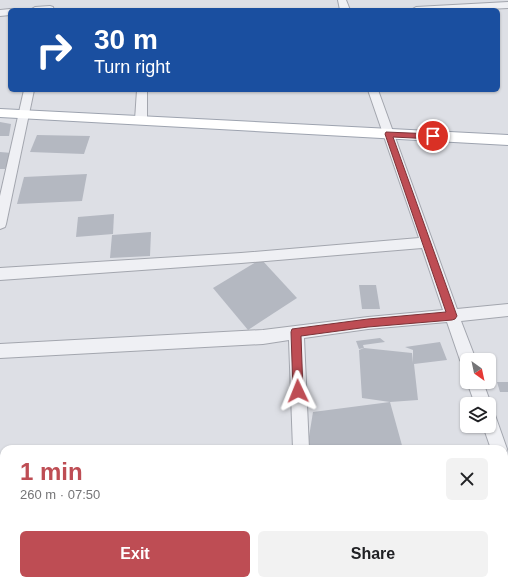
<!DOCTYPE html>
<meta charset="utf-8">
<style>
:root{--surface:#fff;--page:#f2f2f2;--text:#202124;--muted:#757577;--accent:#be4d54}
body{margin:0;font-family:Helvetica,sans-serif;background:var(--page);color:var(--text);height:100vh;display:flex;flex-direction:column;font-size:15px;white-space:nowrap}
*{box-sizing:border-box;margin:0}
p{font-size:13px;color:var(--muted)}
.icon{flex:none;width:22px;height:22px;fill:none;stroke:currentColor;stroke-width:2;stroke-linecap:round;stroke-linejoin:round}
.map{position:relative;flex:1;overflow:hidden}
.details{position:absolute;left:0px;top:445px;width:508px;height:140px;display:flex;flex-direction:column;background:var(--surface);border-radius:12px 12px 0 0;box-shadow:0 1px 3px #0004}
.details>*{flex:none}
.top-card{position:absolute;left:8px;top:8px;width:492px;height:84px;border-radius:6px;box-shadow:0 1px 3px #0004;background:#1a4fa0;color:#fff;overflow:hidden}
.needle{width:26px;rotate:147deg}
.fabs{position:absolute;left:460px;top:353px;display:grid;gap:8px}
.fabs a{display:grid;place-items:center;width:36px;height:36px;border-radius:6px;background:var(--surface);box-shadow:0 1px 3px #0004;font-size:20px}
.pin{position:absolute;display:grid;place-items:center;width:34px;height:34px;color:#fff;margin:-17px;border:2px solid #fff;border-radius:50%;box-shadow:0 1px 4px #0007}
.me{position:absolute;width:44px;margin:-22px;rotate:358deg;stroke-linejoin:round;filter:drop-shadow(0 0 3px #0008)}
.turn{display:flex;align-items:center;gap:14px;height:84px;padding:0 20px;font-size:18px}
.turn .icon{width:52px;height:52px;stroke-width:2.5}
.turn b{display:block;font-size:28px;line-height:34px}
.round{display:grid;place-items:center;flex:none;width:42px;height:42px;border-radius:6px;background:var(--page)}
.summary{display:flex;align-items:center;justify-content:space-between;height:68px;padding:0 20px}
h1{font-size:24px;font-weight:800;line-height:30px;color:var(--accent)}
.cta{display:flex;gap:8px;margin-top:auto;padding:8px 20px}
.cta a{flex:1;height:46px;border-radius:6px;background:var(--accent);color:#fff;font-size:16px;font-weight:800;line-height:46px;text-align:center}
.cta a+a{background:var(--page);color:var(--text)}
.map>svg:first-child{display:block}
.building{fill:#b4b8c1}
.lines{fill:none;stroke-linecap:round;stroke-linejoin:round}
.minor-casing{stroke:#a3a6ae;stroke-width:2}
.major-casing{stroke:#9da3af;stroke-width:2}
.minor{fill:#eff0f4;fill-rule:evenodd}
.major{fill:#fff;fill-rule:evenodd}
.route{fill:#be4d54;stroke:#7c3237}
</style>
<div class="map">
<svg width="508" height="585" viewBox="0 0 508 585">
<rect width="100%" height="100%" fill="#dddfe5"/>
<!-- building -->
<g class="building">
<path d="M0,122L11,124L9,136H0Z"/>
<path d="M37,135L90,136L84,154L30,152Z"/>
<path d="M0,152L12,153L5,169H0Z"/>
<path d="M87,174L82,201L17,204L24,177Z"/>
<path d="M114,214L113,234L76,237L78,217Z"/>
<path d="M151,232L150,256L110,258L112,235Z"/>
<path d="M261,259L297,298L248,330L213,288Z"/>
<path d="M359,285H376L380,309H362Z"/>
<path d="M380,338L385,342L363,345L364,348L359,349L356,341Z"/>
<path d="M440,342L447,360L414,364L418,400L390,402L403,449H307L313,412L390,402L362,398L359,350L364,348L412,353L413,363V350L405,347Z"/>
<path d="M497,382H508V392H500Z"/>
</g>
<g class="lines">
<!-- minor casing -->
<g class="minor-casing">
<g id="minor">
<path d="M338,0H346L350,10H340Z"/>
<path d="M508,2V8L466,10H411L416,7Z"/>
<path d="M50,6L53,7L54,10H30L35,7Z"/>
<path d="M10,9L13,10H10V15L0,16V10Z"/>
<path d="M24,90H34L6,224L5,227L0,229V196Z"/>
<path d="M137,90H147V120L145,123H137L135,120Z"/>
<path d="M368,90H378L457,309L508,304V316L461,321L476,360H467V367L463,365L460,360L447,322L368,329L304,338L309,449H293L289,340L263,344L0,358V344L263,330L368,317L443,310L422,248L241,263L0,280V268L241,253L419,238Z"/>
<path d="M467,382H483L491,404L489,409V404H475Z"/>
<path d="M489,413L495,415L507,449L505,455L508,456V484L504,482V449H491L483,426H489Z"/>
</g>
</g>
<!-- major casing -->
<g class="major-casing">
<path id="major" d="M0,109L508,135V145L0,117Z"/>
</g>
<!-- minor -->
<use href="#minor" class="minor"/>
<!-- major -->
<use href="#major" class="major"/>
</g>
<!-- route -->
<path class="route" d="M386,132L433,134L437,136L433,139L393,137L457,316L455,319L452,320L368,327L301,336L303,391L302,394L298,396L294,394L293,391L291,332L292,329L368,319L446,312L385,134Z"/>
</svg>
<div class="fabs">
<a><svg class="needle" viewBox="-14 -14 28 28"><path d="M0-13l5 13h-10z" fill="#e53935"/><path d="M0 13l5-13h-10z" fill="#757577"/></svg></a>
<a><svg class="icon" aria-label="layers" viewBox="0 0 24 24"><path d="M12 4l9 5-9 5-9-5zM3 14l9 5 9-5"/></svg></a>
</div>
<div class="pin" style="left:433px;top:136px;background:#d93025"><svg class="icon" aria-label="arrive" viewBox="0 0 24 24"><path d="M6 21V4h12l-3 4 3 4H6"/></svg></div>
<svg class="me" style="left:298px;top:391px" viewBox="-20 -20 40 40"><path d="M0-17L14 15 0 8-14 15z" fill="#be4d54" stroke="#fff" stroke-width="4"/></svg>
<div class="top-card">
<div class="turn"><svg class="icon" aria-label="right" viewBox="0 0 24 24"><path d="M7 20v-9h11M14 6l5 5-5 5"/></svg><div><b>30 m</b>Turn right</div></div>
</div>
<section class="details">
<div class="summary"><div><h1>1 min</h1><p>260 m · 07:50</p></div><a class="round"><svg class="icon" aria-label="close" viewBox="0 0 24 24"><path d="M6 6l12 12M18 6L6 18"/></svg></a></div>
<div class="cta"><a>Exit</a><a>Share</a></div>
</section>
</div>
